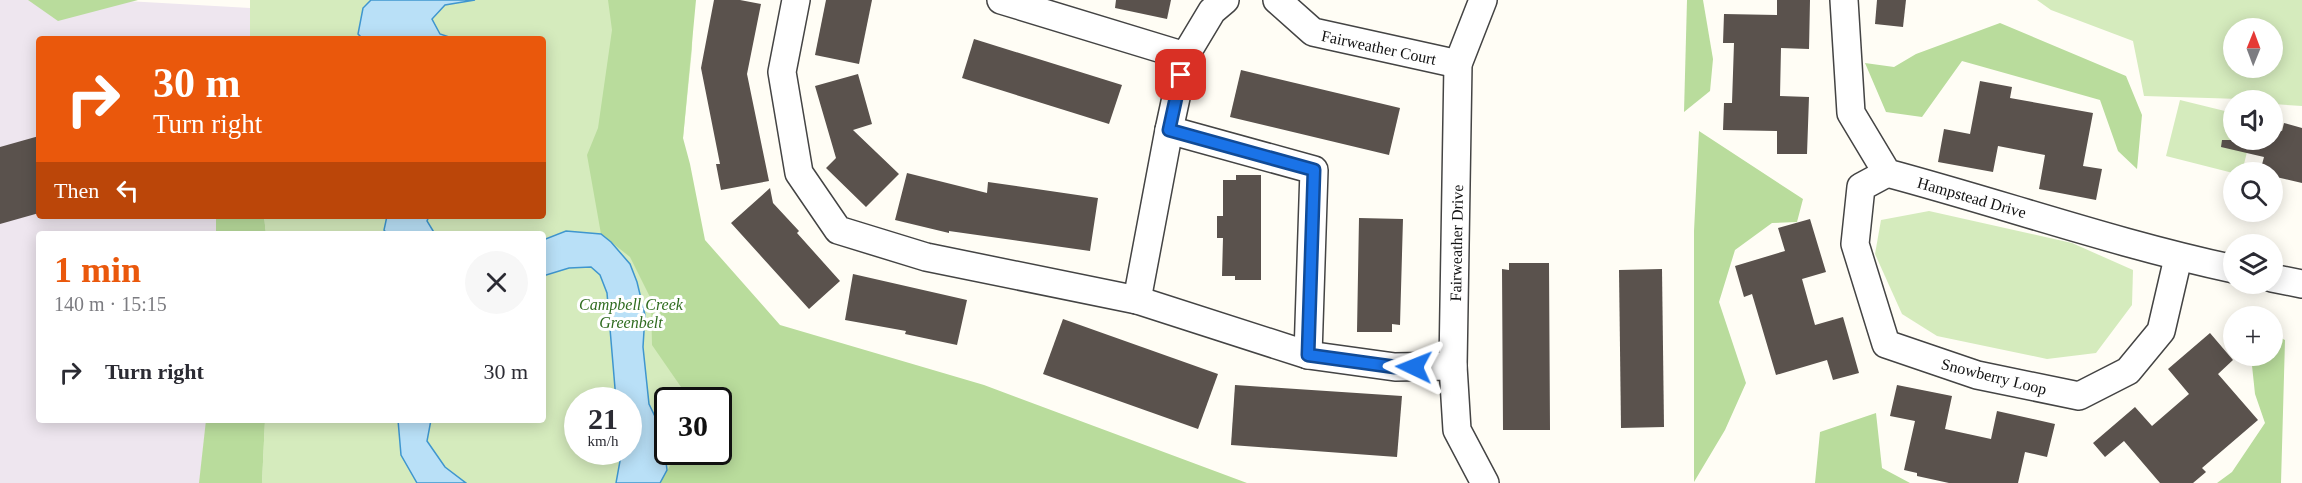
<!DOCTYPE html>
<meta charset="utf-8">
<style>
:root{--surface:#fff;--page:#f7f7f7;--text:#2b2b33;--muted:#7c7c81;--accent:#ea580c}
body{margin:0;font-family:"Times New Roman",serif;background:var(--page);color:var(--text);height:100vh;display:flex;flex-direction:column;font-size:22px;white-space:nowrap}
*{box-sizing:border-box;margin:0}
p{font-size:20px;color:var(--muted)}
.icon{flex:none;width:33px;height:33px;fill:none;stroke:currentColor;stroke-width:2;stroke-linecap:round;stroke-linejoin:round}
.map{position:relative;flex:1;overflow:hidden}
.drawer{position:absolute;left:36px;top:231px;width:510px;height:192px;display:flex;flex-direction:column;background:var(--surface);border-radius:6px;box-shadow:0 3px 15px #0003}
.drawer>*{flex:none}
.top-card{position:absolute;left:36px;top:36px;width:510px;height:183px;border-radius:6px;box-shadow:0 3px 15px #0003;background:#ea580c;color:#fff;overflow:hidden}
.needle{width:39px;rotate:1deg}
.fabs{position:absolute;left:2223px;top:18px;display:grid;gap:12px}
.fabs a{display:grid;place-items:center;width:60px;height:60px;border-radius:50%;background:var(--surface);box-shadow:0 3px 15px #0003;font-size:30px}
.speed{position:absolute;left:564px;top:387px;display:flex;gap:12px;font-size:30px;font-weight:700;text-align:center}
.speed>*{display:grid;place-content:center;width:78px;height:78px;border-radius:50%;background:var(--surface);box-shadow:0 3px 15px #0003;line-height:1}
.speed small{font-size:15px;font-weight:400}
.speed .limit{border:3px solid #111;border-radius:9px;background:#fff;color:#111}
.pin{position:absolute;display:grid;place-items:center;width:51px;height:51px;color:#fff;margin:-26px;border-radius:12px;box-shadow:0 3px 9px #0006}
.me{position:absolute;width:66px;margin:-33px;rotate:272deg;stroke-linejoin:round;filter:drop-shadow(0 0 4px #0008)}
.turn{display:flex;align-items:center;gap:21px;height:126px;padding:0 18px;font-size:27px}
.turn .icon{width:78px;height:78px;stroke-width:2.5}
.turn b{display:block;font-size:42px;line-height:51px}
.then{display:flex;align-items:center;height:57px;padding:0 18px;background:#0003;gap:12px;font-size:22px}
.round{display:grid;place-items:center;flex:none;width:63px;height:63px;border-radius:32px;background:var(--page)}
.headline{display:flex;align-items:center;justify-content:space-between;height:102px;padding:0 18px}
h1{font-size:36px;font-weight:800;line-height:45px;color:var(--accent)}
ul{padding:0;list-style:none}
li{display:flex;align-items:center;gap:18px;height:78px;padding:0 18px}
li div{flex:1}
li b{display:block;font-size:22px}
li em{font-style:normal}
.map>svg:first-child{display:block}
.industrial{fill:#eee6ef}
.green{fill:#d5ebbd;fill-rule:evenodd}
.forest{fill:#b9dc9c}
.water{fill:#b9e0f7;stroke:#3f96cf;stroke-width:1.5}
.building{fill:#5a524d}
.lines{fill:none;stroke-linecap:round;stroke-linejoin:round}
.minor-casing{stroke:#444;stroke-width:30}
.minor{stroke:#fff;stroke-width:27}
.route-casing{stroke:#114b97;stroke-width:15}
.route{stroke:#1a73e8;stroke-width:10}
.labels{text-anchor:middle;stroke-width:6;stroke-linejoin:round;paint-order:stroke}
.street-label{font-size:16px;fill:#111;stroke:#fff}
.park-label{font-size:16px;font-style:italic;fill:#2f6b1f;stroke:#fff}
</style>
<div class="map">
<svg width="2302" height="483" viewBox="0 0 2302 483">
<rect width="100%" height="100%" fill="#fffdf5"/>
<!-- industrial -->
<path class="industrial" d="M0,0H109L250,8V39H39V216H249V234H39V420H248V483H0Z"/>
<!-- green -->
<g class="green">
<path d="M250,0H693L692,49L683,138L685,243L761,330L1238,483H262L265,420H543V234H266L264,216H543V39H250ZM578,400H628V452H578ZM668,400H718V452H668Z"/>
<path d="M2037,0H2302V106L2273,104L2272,100L2144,96L2133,41L2051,10ZM2272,28V68H2234V28Z"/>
<path d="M2180,100L2233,113L2234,140H2250L2242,172L2233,173L2166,156Z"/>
<path d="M1929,211L2072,243L2133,270L2132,305L2096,353L2047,359L1937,336L1902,314L1875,254L1881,220Z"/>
</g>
<!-- forest -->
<g class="forest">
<path d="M28,0H138L58,21Z"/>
<path d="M608,0H696L683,138L690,164L705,240L780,325L984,385L1247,483H660L678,452H718V400H690L652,345L651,299L630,257L601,234L587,155L598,128L612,30Z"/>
<path d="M1687,0H1703L1713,59L1710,91L1684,112Z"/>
<path d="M2000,23L2126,76L2142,115L2137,169L2118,151L2100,100L1962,61L1922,117L1886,112L1865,63L1894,67L1916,54Z"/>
<path d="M1699,131L1803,199L1797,222L1772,223L1735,250L1719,302L1746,383L1725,430L1694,482V231Z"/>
<path d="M216,216H264L266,234H216Z"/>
<path d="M2273,334L2285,340L2281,483H2217L2232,472L2265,423L2255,394L2251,356H2272Z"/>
<path d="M1876,413L1882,468L1910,483H1815L1820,432Z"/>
<path d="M206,420H265L262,483H199Z"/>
</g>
<!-- water -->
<g class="water">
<path d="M371,0H475L445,5L432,19L440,34L455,39H363L358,34L363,8Z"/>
<path d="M387,216H429L427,221L435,234H387L384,230Z"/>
<path d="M566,231L601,234L611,242L630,264L637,282L645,315L643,347L649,404L662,431L667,470L660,483H616L620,461V452H628V400H616L607,293L600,275L591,267L569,268L543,276V240Z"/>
<path d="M398,420H431L427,441L445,467L466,483H417L401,455Z"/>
</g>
<!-- building -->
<g class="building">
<path d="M714,0H740L761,4L747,74L769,181L721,190L716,164H720L701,68Z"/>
<path d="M826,0H872L859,64L815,55Z"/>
<path d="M1116,0H1171L1167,19L1115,8Z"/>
<path d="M1777,0H1810L1809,49L1781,48L1780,96L1809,97L1807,154H1777V131L1723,130L1724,103H1732L1734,43H1723L1724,14L1777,15Z"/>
<path d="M1877,0H1906L1903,27L1875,24Z"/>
<path d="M974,39L1122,85L1109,124L962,78Z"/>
<path d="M1241,70L1400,108L1389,155L1230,117Z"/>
<path d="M858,74L872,124L853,130L899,174L866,207L826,168L836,158L815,86Z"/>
<path d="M1980,81L2012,87L2010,98L2093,113L2083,166L2102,169L2096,200L2039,189L2045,155L1998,146L1993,172L1938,162L1944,129L1970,134Z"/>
<path d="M2284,123L2302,128V183L2272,176V172H2260L2264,157L2221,147L2222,140H2272V129L2282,131Z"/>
<path d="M39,136V213L0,224V147Z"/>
<path d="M907,173L987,193L988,182L1098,198L1090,251L949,231V233L895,220Z"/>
<path d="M1236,175H1261V280H1235V276H1222L1223,238H1217V216H1223V180H1236Z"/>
<path d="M770,188L773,203L799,231L797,233L840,281L809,309L731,223Z"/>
<path d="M1359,218L1403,219L1400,325L1392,324V332H1357Z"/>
<path d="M1810,219L1826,272L1802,279L1815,325L1843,317L1859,373L1833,380L1827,360L1776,375L1752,294L1744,297L1735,266L1785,251L1778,228Z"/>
<path d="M1509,263H1549L1550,430H1503L1502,269L1509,270Z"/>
<path d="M1662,269L1664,427L1621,428L1619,270Z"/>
<path d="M853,274L967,300L957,345L905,334L906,331L845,320Z"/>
<path d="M1063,319L1218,374L1198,429L1043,374Z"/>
<path d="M2210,333L2233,360L2218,374L2258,420L2202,468L2206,472L2193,483H2160L2124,441L2105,457L2093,443L2135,407L2152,426L2189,394L2168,369Z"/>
<path d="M1235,385L1402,396L1397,457L1231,445Z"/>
<path d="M1897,385L1952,396L1945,429L1991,439L1997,411L2055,424L2047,457L2025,452L2018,483H1949L1917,476V473L1904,470L1915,421L1890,416Z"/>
</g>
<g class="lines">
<!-- minor casing -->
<g class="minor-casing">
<g id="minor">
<path d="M796,0L782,72L799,173L838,230L926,257L1137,300L1308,355L1395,367L1453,366"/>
<path d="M1001,0L1185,56"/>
<path d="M1277,0L1313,32L1458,64"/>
<path d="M1483,0L1458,64L1453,366L1457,430L1485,483"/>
<path d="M1844,0L1851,113L1887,173C2003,204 2117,244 2234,269"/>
<path d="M1169,130L1314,170L1308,355"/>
<path d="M1887,173L1861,187L1855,244L1886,344L1977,375L2079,396L2128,371L2161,331L2178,258"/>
<path d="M2272,278L2302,284"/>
<path d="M1137,300L1169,130L1185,56L1212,11L1225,0"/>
</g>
</g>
<!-- minor -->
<use href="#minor" class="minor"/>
</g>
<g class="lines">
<!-- route casing -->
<g class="route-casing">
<path id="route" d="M1181,75L1169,130L1314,170L1308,355L1395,367H1414"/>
</g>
<!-- route -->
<use href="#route" class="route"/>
</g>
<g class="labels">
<!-- street labels -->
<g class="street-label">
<text transform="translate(1379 47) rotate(12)" y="6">Fairweather Court</text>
<text transform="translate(1972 197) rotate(16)" y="6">Hampstead Drive</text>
<text transform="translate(1456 243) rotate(-89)" y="6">Fairweather Drive</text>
<text transform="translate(1994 376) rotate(14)" y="6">Snowberry Loop</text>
</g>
<!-- park labels -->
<g class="park-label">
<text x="631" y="310">Campbell Creek<tspan x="631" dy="18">Greenbelt</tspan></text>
</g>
</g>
</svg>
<div class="fabs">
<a><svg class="needle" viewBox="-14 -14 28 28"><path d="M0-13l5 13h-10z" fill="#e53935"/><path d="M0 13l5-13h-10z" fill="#7c7c81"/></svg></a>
<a><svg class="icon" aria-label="sound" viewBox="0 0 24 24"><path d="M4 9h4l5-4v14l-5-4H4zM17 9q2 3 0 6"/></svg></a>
<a><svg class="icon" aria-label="search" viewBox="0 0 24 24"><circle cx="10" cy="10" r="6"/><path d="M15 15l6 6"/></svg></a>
<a><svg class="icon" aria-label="layers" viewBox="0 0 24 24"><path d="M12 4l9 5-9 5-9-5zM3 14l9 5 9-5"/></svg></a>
<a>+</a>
</div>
<div class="speed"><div>21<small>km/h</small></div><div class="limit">30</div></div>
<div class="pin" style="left:1181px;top:75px;background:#d93025"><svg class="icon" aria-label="arrive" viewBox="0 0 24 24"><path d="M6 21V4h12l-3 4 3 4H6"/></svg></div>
<svg class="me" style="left:1414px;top:367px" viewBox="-20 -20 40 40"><path d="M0-17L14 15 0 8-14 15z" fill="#1a73e8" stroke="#fff" stroke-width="4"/></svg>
<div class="top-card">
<div class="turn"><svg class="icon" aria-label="right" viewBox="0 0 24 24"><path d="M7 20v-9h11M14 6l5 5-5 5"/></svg><div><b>30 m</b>Turn right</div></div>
<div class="then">Then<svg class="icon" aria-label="left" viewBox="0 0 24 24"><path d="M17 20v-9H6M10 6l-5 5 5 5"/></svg></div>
</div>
<section class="drawer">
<div class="headline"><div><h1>1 min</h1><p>140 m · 15:15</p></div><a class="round"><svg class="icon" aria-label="close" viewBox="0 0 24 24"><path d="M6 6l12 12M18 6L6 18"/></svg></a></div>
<ul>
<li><svg class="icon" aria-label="right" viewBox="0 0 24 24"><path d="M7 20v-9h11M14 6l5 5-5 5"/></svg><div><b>Turn right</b></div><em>30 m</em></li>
</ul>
</section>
</div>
